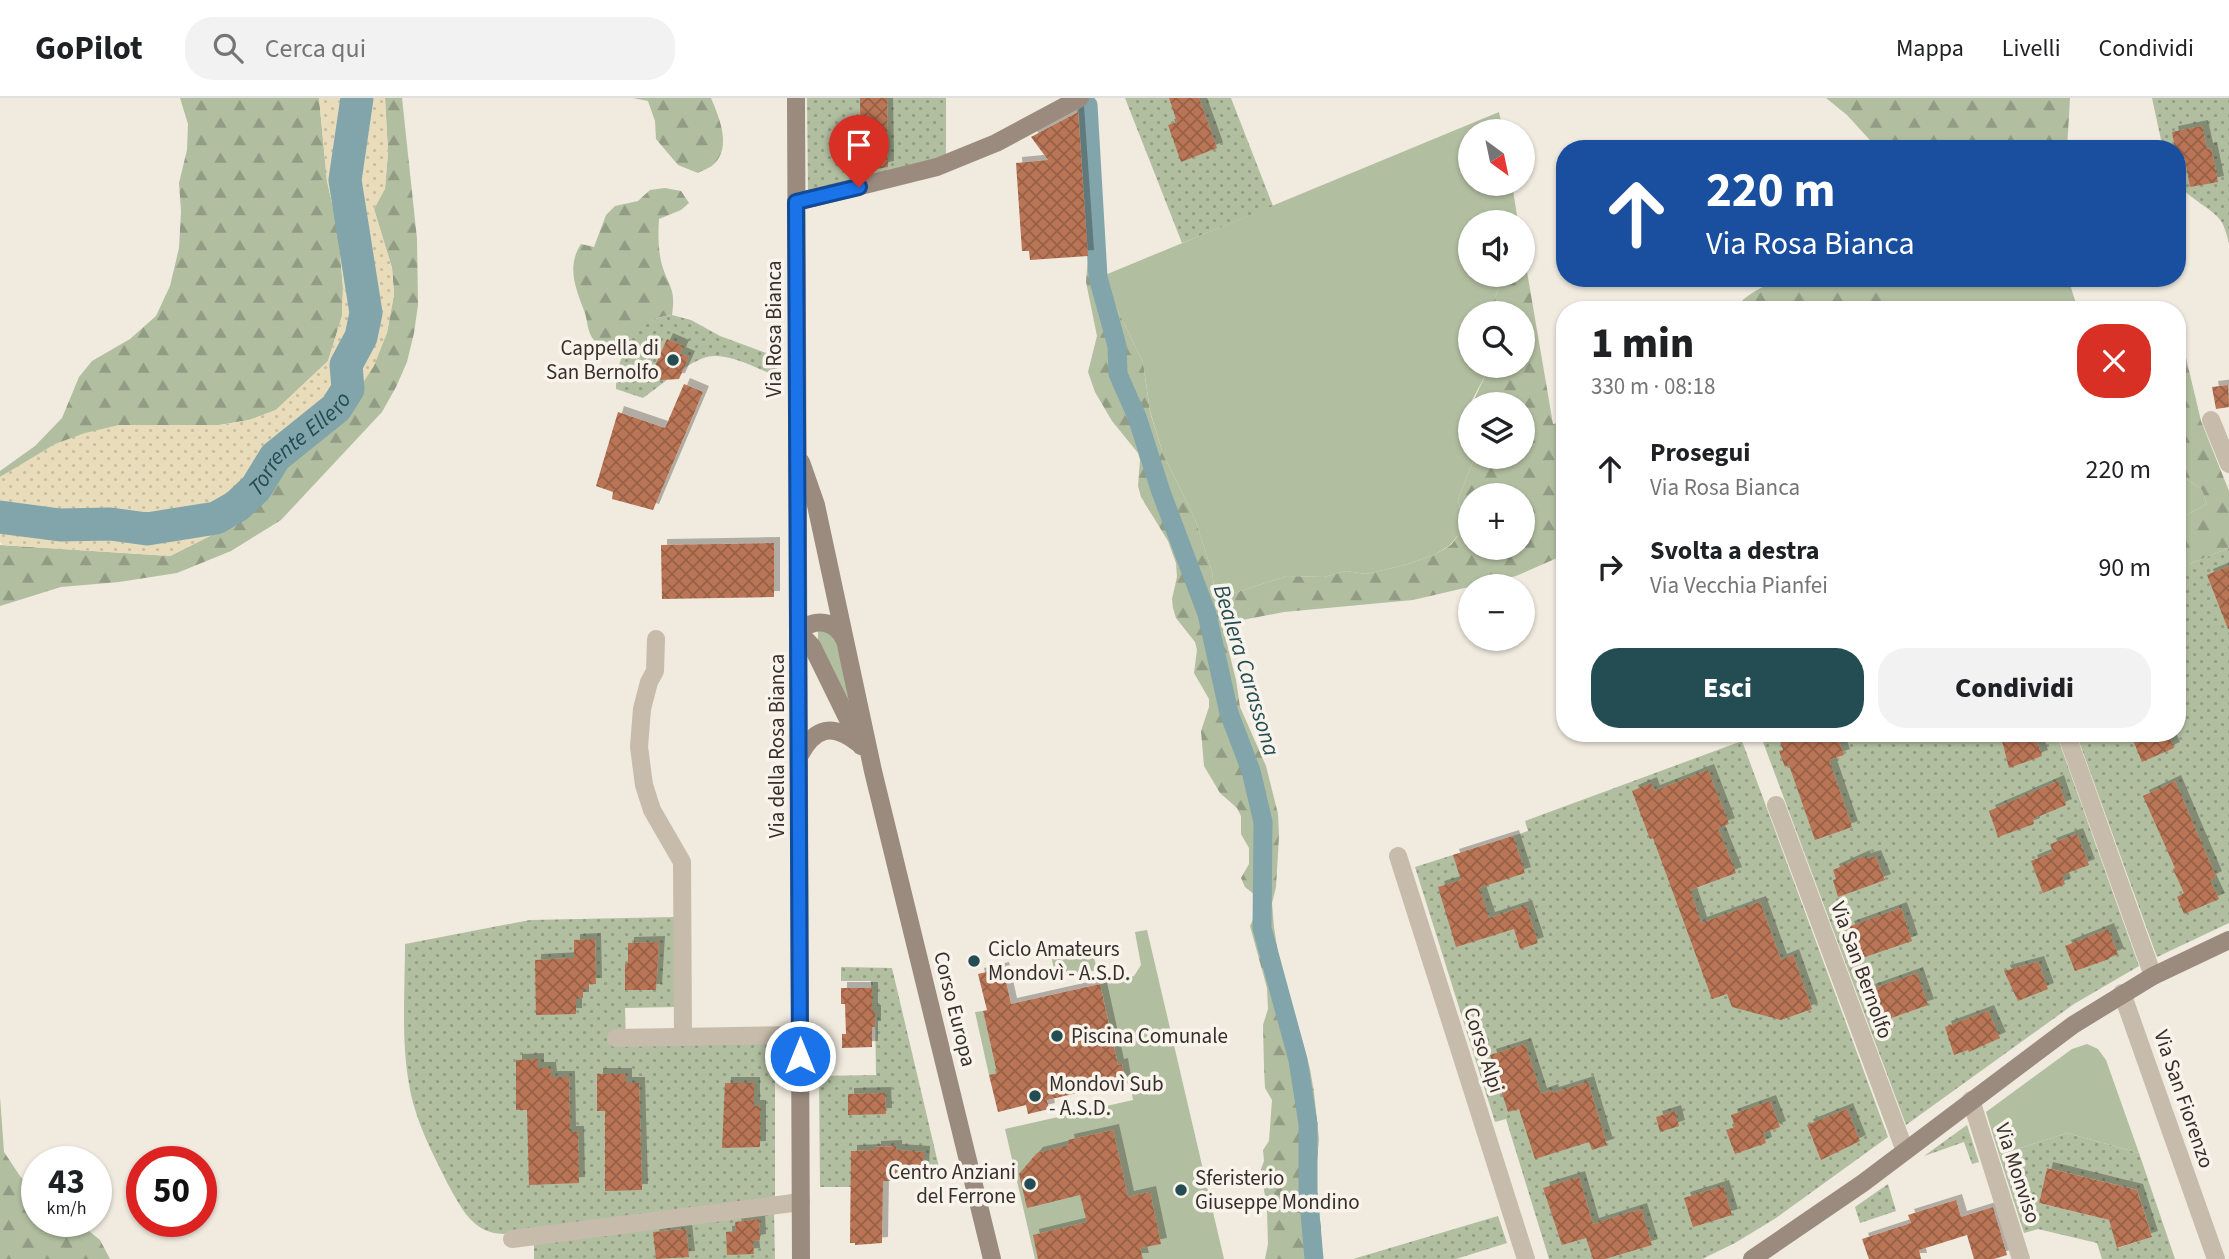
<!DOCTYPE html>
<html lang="it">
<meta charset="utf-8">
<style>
:root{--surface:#fff;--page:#f2f2f2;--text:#202124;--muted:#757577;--line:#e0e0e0;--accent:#244c53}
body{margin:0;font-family:"Source Sans 3",sans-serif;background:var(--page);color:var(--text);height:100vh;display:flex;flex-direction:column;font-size:26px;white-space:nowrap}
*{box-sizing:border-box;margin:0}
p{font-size:23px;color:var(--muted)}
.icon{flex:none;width:38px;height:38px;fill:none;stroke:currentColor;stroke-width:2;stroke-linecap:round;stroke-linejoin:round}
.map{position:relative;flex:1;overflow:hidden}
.drawer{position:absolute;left:1556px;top:203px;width:630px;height:441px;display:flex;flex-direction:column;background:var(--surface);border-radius:28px;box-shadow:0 2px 5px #0004}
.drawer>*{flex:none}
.banner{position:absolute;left:1556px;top:42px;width:630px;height:147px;border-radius:28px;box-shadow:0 2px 5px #0004;background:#1a4fa0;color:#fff;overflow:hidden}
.needle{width:46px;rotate:147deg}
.controls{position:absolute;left:1458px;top:21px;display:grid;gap:14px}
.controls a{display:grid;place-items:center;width:77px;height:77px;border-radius:50%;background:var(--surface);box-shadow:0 2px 5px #0004;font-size:35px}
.speed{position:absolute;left:21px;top:1048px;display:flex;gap:14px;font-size:35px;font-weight:700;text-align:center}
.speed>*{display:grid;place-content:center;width:91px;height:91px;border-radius:50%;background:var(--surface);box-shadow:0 2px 5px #0004;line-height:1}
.speed small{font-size:18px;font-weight:400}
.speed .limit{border:10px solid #d22;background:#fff;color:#111}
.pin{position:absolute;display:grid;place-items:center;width:60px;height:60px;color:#fff;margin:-72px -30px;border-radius:50% 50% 50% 0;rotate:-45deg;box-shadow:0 0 7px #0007}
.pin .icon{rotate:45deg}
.me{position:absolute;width:77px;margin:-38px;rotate:0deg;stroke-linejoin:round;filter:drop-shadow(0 0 5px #0008)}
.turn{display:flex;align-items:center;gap:24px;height:147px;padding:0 35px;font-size:32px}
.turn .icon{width:91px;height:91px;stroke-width:2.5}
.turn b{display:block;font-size:49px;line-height:60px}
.round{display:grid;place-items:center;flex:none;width:74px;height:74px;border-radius:28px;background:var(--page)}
.summary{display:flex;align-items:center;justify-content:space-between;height:119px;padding:0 35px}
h1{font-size:42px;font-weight:800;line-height:52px}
.primary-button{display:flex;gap:14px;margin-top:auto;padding:14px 35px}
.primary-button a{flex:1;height:80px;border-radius:28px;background:var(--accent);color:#fff;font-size:28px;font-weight:800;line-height:80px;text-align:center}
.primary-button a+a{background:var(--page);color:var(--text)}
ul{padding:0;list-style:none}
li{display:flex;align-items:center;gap:21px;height:98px;padding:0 35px}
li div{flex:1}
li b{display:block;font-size:26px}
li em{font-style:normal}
header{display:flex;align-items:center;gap:42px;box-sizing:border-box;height:98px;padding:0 35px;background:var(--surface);border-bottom:2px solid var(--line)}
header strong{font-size:33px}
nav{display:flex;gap:38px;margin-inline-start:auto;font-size:24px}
.search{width:490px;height:63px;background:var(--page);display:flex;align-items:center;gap:18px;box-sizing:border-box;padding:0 24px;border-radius:28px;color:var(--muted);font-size:26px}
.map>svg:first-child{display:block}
.green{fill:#b2bea0}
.forest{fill:url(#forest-firs);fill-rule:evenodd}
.sand{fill:url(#sand-dots)}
.garden{fill:url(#garden-dots);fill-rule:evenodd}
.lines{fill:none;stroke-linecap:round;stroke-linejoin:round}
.canal{stroke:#81a5aa;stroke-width:19}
.river{stroke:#81a5aa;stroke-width:33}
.building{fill:url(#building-cross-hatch);filter:url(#shadow)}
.street{stroke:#c7bbac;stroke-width:18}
.secondary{stroke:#9b8b7e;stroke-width:18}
.route-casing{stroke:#114b97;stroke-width:18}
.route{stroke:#1a73e8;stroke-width:12}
.poi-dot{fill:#244c53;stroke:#f8f3eb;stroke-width:2.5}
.labels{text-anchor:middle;stroke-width:7;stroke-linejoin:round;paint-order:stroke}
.street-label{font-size:21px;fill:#362f2a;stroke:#f8f3eb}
.poi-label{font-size:21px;fill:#362f2a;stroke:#f8f3eb;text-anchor:start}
.water-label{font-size:23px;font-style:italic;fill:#244c53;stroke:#f8f3eb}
</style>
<header>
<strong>GoPilot</strong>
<div class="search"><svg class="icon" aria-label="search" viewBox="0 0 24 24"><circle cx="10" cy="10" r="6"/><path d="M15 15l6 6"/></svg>Cerca qui</div>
<nav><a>Mappa</a><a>Livelli</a><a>Condividi</a></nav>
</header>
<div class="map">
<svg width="2229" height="1161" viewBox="0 0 2229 1161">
<defs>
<pattern id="forest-firs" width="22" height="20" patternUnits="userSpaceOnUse" patternTransform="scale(1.75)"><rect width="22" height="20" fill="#b2bea0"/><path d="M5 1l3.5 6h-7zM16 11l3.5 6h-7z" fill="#929b83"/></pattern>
<pattern id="sand-dots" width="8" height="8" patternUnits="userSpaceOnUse" patternTransform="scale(1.75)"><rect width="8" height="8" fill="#e8dcba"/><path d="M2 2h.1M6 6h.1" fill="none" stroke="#c8bda0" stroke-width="1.8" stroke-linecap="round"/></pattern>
<pattern id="garden-dots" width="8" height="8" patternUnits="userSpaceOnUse" patternTransform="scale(1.75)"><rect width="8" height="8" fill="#b2bea0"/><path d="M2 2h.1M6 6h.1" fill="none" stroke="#929b83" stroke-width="1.8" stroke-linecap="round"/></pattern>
<pattern id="building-cross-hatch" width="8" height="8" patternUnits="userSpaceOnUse" patternTransform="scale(1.75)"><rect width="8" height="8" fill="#b97554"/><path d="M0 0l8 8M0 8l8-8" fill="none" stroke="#976046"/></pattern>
<filter id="shadow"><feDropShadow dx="6" dy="-6" stdDeviation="0" flood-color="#0004"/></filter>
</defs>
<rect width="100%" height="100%" fill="#f0eadf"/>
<!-- green -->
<g class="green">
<path d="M1499,14L1503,33H1470V86H1512L1518,124H1470V177H1504L1494,202L1484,212L1485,215H1470V268H1484L1486,276L1470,306V359H1475L1458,401L1462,420L1460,435L1450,447L1434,457L1405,467L1366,476L1346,473L1324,479L1287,478L1216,501L1212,474L1203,446L1195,421L1163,356L1150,313L1143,264L1115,207L1105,177Z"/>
<path d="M1839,180H2068L2078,212H1905V208Z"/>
<path d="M2177,374L2202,392L2207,406L2177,422Z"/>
<path d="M827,532L834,535L859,633L818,544V533Z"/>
<path d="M1147,832L1224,1161H1035L1005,1031L1133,1002L1130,986L1125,984L1122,966L1118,967L1100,886L1134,878L1141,867L1135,834Z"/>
<path d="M1092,851L1097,872L1056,881L1051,857Z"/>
<path d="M983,913L997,975L989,977L975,914Z"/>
<path d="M2087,946L2098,951L2106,962L2139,1055L2067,1035L1999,1057L1986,1014L2072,951Z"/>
</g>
<!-- forest -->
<g class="forest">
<path d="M180,0H319L327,83L338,132L343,190L342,218L328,263L276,312L249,322L219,327H119L24,366L0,379V373L35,348L62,320L79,279L92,263L130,241L156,218L170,188L179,150L181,113L179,85L187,52L188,26Z"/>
<path d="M385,0H402L417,141L418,207L414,235L407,264L396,289L382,314L281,422L231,453L177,475L119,484L61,489L0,508V447L170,458L210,438L248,413L278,368L332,324L387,235L394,196L392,170L374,111L385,90L388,54Z"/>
<path d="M633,0H711C719,19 732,49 714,66C710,70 703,72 698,75L678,67L656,41L655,23L648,3Z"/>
<path d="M1826,0H2070L2067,51H1878L1847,17Z"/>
<path d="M1092,4L1105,177L1115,207L1143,264L1150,314L1163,356L1195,421L1203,446L1212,474L1216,501L1287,478L1324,479L1346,473L1366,476L1405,467L1434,457L1451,447L1460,435L1462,420L1458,401L1475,359H1522V306H1472L1486,276L1484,268H1522V215H1485L1484,212L1494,202L1504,177H1522L1524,156L1553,326L1564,323V457L1516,478L1413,502L1284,514L1222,526L1236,582L1240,609L1266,668L1278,716L1279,738L1276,789L1272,805L1274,829L1278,855L1310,971L1314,994L1319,1041L1315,1086L1321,1129V1161H1265L1268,1146L1267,1113L1261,1071L1264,1063L1263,1052L1269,1043L1272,1002L1265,990L1264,969L1263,927L1268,911L1267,890L1250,828L1257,812L1255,797L1245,789L1241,780L1249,766V750L1241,736V718L1237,710L1220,695L1204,668L1201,633L1209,609V601L1194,575L1197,552L1195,544L1176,520L1173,510L1172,501L1177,479L1176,465L1168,443L1141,399L1138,388L1140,362L1138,355L1112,323L1095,294L1088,274L1097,238L1086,184L1088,157L1077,12ZM1470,397H1522V450H1470Z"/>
<path d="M665,90L681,93L689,105L681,112L659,121C658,135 658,153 662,167C669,190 676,190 672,217C647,219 637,236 622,255C614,253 604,251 597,245C587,237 588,225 585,215C576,191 566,169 581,146L594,149L606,117L615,108L638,103L650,92Z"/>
<path d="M1829,180C1860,180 1882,190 1905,209V212H1733C1762,179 1788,183 1829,180Z"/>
<path d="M2183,247L2201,323L2229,393V450L2177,471V422L2207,406L2202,392L2177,374V249Z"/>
<path d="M0,999L4,1054L20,1078L37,1096V1124H78L100,1142L110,1161H0Z"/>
</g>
<!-- sand -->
<path class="sand" d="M319,0H385L388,54L385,91L374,111L392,170L394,196L387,235L374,268L359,291L332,324L278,368L248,412L210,438L170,458L3,447L0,443V379L55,346L85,335L119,327H219L250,322L276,312L328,263L342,218L343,190L338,132L327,83Z"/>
<!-- garden -->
<g class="garden">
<path d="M807,0H946V59L808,94Z"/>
<path d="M1125,0H1231L1273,108L1182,145Z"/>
<path d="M2152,0H2229V145C2227,138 2225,129 2221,123C2215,113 2188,99 2177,86V51H2163Z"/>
<path d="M672,217L691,222L720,238L777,259V278C758,271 735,258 714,258C694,258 660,288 643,300L616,291C616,257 636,220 672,217Z"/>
<path d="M2229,450V825L2157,859L2076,635H2177V471Z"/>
<path d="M2056,635L2139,868L2074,906L1906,1027L1760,636Z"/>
<path d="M1742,643L1888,1039L1776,1120L1735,1145L1702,1161H1549L1506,1021L1495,1024L1415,769L1528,733L1525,723Z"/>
<path d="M675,819L676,909L625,910L626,947L775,945V1101L503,1136C474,1135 463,1113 450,1090C433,1056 415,1023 409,986C401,940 405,892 405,846L530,822Z"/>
<path d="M841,869L892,870L942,1082L897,1083L896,1048L875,1049V1052L851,1053V1089H820L819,978L876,977L875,914L872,913L871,883H841Z"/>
<path d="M1967,1027L1979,1064L1972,1066L1964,1044L1924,1058Z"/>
<path d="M2067,1035L2139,1055L2175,1161H2102L2097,1145L2038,1131L2024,1135L1999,1057ZM2047,1070L2137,1092L2152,1139L2118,1150L2109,1122L2039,1105Z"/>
<path d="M1888,1086L1896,1113L1860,1125L1855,1109Z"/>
<path d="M774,1114L775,1161H534V1143Z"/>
<path d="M1498,1118L1507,1145L1456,1161H1353Z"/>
</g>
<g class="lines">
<!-- canal -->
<path class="canal" d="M1088,7L1098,179L1117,248L1118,276L1137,319L1161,394L1207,516L1229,615L1251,673L1263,724L1262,830L1298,962L1308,1026V1093L1314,1161"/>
<!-- river -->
<path class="river" id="s1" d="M0,419L60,427L110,426L147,431L216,420L237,408L256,390L275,359L336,310L348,291L346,267L361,239L366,215L345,82L357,0"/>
</g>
<!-- building -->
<g class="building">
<path d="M860,0H887L888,69L861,74Z"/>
<path d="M1169,0H1199L1217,50L1181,64L1168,27L1177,24Z"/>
<path d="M1078,14L1088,158L1030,162L1029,153H1022L1016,65L1048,62L1031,39Z"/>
<path d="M2202,28L2207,51L2211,50L2218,84L2190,89L2185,61L2177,62V51H2175L2172,34Z"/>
<path d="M667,241L683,248L680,255L689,259L679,281L661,282L654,278L655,268Z"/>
<path d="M684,286L703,294L653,412L612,401L613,394L596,388L618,314L665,330Z"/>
<path d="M2228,287L2229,309L2216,311L2212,289Z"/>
<path d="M774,445V499L662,501L661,447Z"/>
<path d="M2229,468V531H2228L2207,477Z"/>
<path d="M1803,635H1836L1844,657L1829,662L1852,729L1815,742L1789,667L1785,669L1779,653L1783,652L1780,643Z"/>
<path d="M2000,635H2034L2042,658L2009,670Z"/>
<path d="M2130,635H2167L2174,650L2142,664Z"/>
<path d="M1708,672L1729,726L1718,730L1736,775L1690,792L1701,825L1760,804L1781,862L1793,857L1812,911L1781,922L1732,909L1727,896L1712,901L1653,740L1650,741L1632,693L1651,685L1654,693Z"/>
<path d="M2058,683L2066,707L2033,721L2034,726L1998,739L1989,713Z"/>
<path d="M2175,683L2216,779L2210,782L2219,801L2184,816L2177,799L2184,795L2173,771L2175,770L2143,698Z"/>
<path d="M2077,736L2089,767L2062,777L2065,786L2043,795L2031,763L2053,754L2050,746Z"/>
<path d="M1513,738L1525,775L1479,790L1489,820L1526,808L1538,845L1520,851L1514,831L1456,849L1438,789L1461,782L1453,757Z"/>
<path d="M1864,758L1865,761L1875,758L1885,782L1838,799L1833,782L1836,781L1833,772Z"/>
<path d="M1901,810L1912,843L1859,861L1848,829Z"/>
<path d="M2108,831L2118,856L2109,860V861L2075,873L2065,848Z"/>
<path d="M595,841L596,886H589V891H583V900H576V916L536,917L535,862L574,860V842Z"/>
<path d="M659,844L656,892H625V866L628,865V845Z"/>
<path d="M2038,864L2048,891L2018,903L2004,873Z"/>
<path d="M1003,870L1011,906L1100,886L1118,967L1122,966L1125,984L1047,1002L1049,1011L1028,1016L1026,1007L998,1014L989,977L997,975L983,913L987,912L978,876Z"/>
<path d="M1917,875L1928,907L1880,924L1869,892Z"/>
<path d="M841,890H872V913H875V929H872V949L842,950V936H846L845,906H841Z"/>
<path d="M1988,913L2000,940L1969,954L1968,952L1954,957L1945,929Z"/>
<path d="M1525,946L1541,996L1552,992L1553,995L1588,984L1607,1047L1592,1052L1589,1044L1535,1061L1519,1011L1508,1014L1490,957Z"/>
<path d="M538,961V970H550L551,979H569L570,1034H578L579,1085L529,1087L527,1012H516V962Z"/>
<path d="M597,976H626V985H639L642,1092L605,1093V1013H597Z"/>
<path d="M725,985H754V1008H760V1049L722,1050Z"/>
<path d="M885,995L886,1016L848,1017V996Z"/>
<path d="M1770,1003L1780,1029L1763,1035L1766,1045L1735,1056L1726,1032L1735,1029L1731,1017Z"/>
<path d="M1847,1011L1860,1043L1821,1062L1807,1027Z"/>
<path d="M1675,1013L1679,1028L1660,1034L1656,1019Z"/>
<path d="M1113,1032L1128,1099L1150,1094L1161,1146L1140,1150L1143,1161H1038L1033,1137L1087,1124L1080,1097L1027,1110L1019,1076L1037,1055L1069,1047L1068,1042Z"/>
<path d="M896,1048V1052L924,1054L923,1073L897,1072V1083H883L882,1145L855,1147V1145H850L851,1053L875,1052V1049Z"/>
<path d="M2047,1070L2137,1092L2152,1139L2117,1150L2109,1122L2039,1105Z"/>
<path d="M1579,1079L1593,1126L1641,1111L1652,1147L1605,1161H1593L1586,1140L1562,1147L1543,1090Z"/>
<path d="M1723,1088L1732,1117L1693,1129L1684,1100Z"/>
<path d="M1956,1102L1961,1119L1993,1109L2007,1157L1994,1161H1974L1967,1137L1919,1152L1921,1161H1869L1862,1141L1911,1125L1908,1117Z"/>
<path d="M759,1121L760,1142L753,1143L754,1156L727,1157L726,1134L736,1133L735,1124Z"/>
<path d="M686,1131L689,1159L656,1161L653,1134Z"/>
</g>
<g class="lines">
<!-- street -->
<g class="street">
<path d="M2211,322L2229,366"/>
<path d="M656,541L655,573L649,584L642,611L639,649L644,687L652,712L682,764L683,939"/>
<path d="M2066,635L2153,878"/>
<path d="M1776,707L1905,1053"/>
<path d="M1398,758L1526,1161"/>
<path d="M2122,895L2216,1161"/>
<path d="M616,940L800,937"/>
<path d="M1971,1002L2021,1161"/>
<path d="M512,1141L801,1104"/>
</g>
<!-- secondary -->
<g class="secondary">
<path d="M796,0L801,1161"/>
<path d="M796,104L937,69L996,45L1080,0"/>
<path d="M801,364L816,407L873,673L992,1161"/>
<path d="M799,532C816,521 834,521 844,541"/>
<path d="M799,534L812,548L861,648"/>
<path d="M800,657C815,629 833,625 858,645"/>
<path d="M1752,1161L1863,1085L2073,927L2153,878L2229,842"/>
</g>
</g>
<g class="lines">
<!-- route casing -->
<g class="route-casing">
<path id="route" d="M800,958L796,104L859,89"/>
</g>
<!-- route -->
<use href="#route" class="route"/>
</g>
<!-- markers -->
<g class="poi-dot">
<circle cx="673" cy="262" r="7"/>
<circle cx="974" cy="863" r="7"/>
<circle cx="1057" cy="938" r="7"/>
<circle cx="1035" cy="998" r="7"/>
<circle cx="1030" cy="1086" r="7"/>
<circle cx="1181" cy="1092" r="7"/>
</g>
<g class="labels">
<!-- street labels -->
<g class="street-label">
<text transform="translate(774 231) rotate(-90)" y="7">Via Rosa Bianca</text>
<text transform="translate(777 648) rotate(-90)" y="7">Via della Rosa Bianca</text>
<text transform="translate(1862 872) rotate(70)" y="7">Via San Bernolfo</text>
<text transform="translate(955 911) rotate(76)" y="7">Corso Europa</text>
<text transform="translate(1484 952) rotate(72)" y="7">Corso Alpi</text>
<text transform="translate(2184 1001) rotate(71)" y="7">Via San Fiorenzo</text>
<text transform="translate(2018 1075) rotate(72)" y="7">Via Monviso</text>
</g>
<!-- poi labels -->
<g class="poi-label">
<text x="659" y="257" text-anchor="end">Cappella di<tspan x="659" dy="24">San Bernolfo</tspan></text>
<text x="988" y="858">Ciclo Amateurs<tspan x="988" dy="24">Mondovì - A.S.D.</tspan></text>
<text x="1071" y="945">Piscina Comunale</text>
<text x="1049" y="993">Mondovì Sub<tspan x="1049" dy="24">- A.S.D.</tspan></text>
<text x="1016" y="1081" text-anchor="end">Centro Anziani<tspan x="1016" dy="24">del Ferrone</tspan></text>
<text x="1195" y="1087">Sferisterio<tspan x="1195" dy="24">Giuseppe Mondino</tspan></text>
</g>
<!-- water labels -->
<g class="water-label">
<text dy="8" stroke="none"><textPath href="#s1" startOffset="331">Torrente Ellero</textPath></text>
<text transform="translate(1247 572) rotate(73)" y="8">Bealera Carassona</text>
</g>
</g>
</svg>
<div class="controls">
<a><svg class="needle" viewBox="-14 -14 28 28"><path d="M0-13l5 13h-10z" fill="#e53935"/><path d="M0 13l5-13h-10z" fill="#757577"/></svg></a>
<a><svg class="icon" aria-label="sound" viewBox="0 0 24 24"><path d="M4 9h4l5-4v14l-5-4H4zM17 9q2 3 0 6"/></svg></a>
<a><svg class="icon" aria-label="search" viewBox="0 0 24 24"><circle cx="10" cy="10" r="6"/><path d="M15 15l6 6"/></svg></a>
<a><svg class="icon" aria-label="layers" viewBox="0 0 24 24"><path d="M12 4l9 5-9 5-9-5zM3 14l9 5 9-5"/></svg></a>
<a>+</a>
<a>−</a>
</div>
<div class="speed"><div>43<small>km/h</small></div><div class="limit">50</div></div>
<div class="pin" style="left:859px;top:89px;background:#d93025"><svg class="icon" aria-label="arrive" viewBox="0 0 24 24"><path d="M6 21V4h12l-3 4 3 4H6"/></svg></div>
<svg class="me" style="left:800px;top:958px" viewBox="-20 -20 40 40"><circle r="17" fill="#1a73e8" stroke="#fff" stroke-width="3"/><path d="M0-11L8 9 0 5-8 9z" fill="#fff"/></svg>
<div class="banner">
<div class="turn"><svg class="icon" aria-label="ahead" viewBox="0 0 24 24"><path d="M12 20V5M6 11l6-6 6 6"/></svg><div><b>220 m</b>Via Rosa Bianca</div></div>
</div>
<section class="drawer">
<div class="summary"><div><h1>1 min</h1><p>330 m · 08:18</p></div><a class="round" style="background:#d93025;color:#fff"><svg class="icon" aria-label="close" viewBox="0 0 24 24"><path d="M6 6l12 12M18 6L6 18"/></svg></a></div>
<ul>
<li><svg class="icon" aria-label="ahead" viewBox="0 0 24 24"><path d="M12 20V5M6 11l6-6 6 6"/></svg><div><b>Prosegui</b><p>Via Rosa Bianca</p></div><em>220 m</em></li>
<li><svg class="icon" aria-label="right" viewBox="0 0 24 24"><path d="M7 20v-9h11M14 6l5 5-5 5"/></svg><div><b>Svolta a destra</b><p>Via Vecchia Pianfei</p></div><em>90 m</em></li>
</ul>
<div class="primary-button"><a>Esci</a><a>Condividi</a></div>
</section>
</div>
